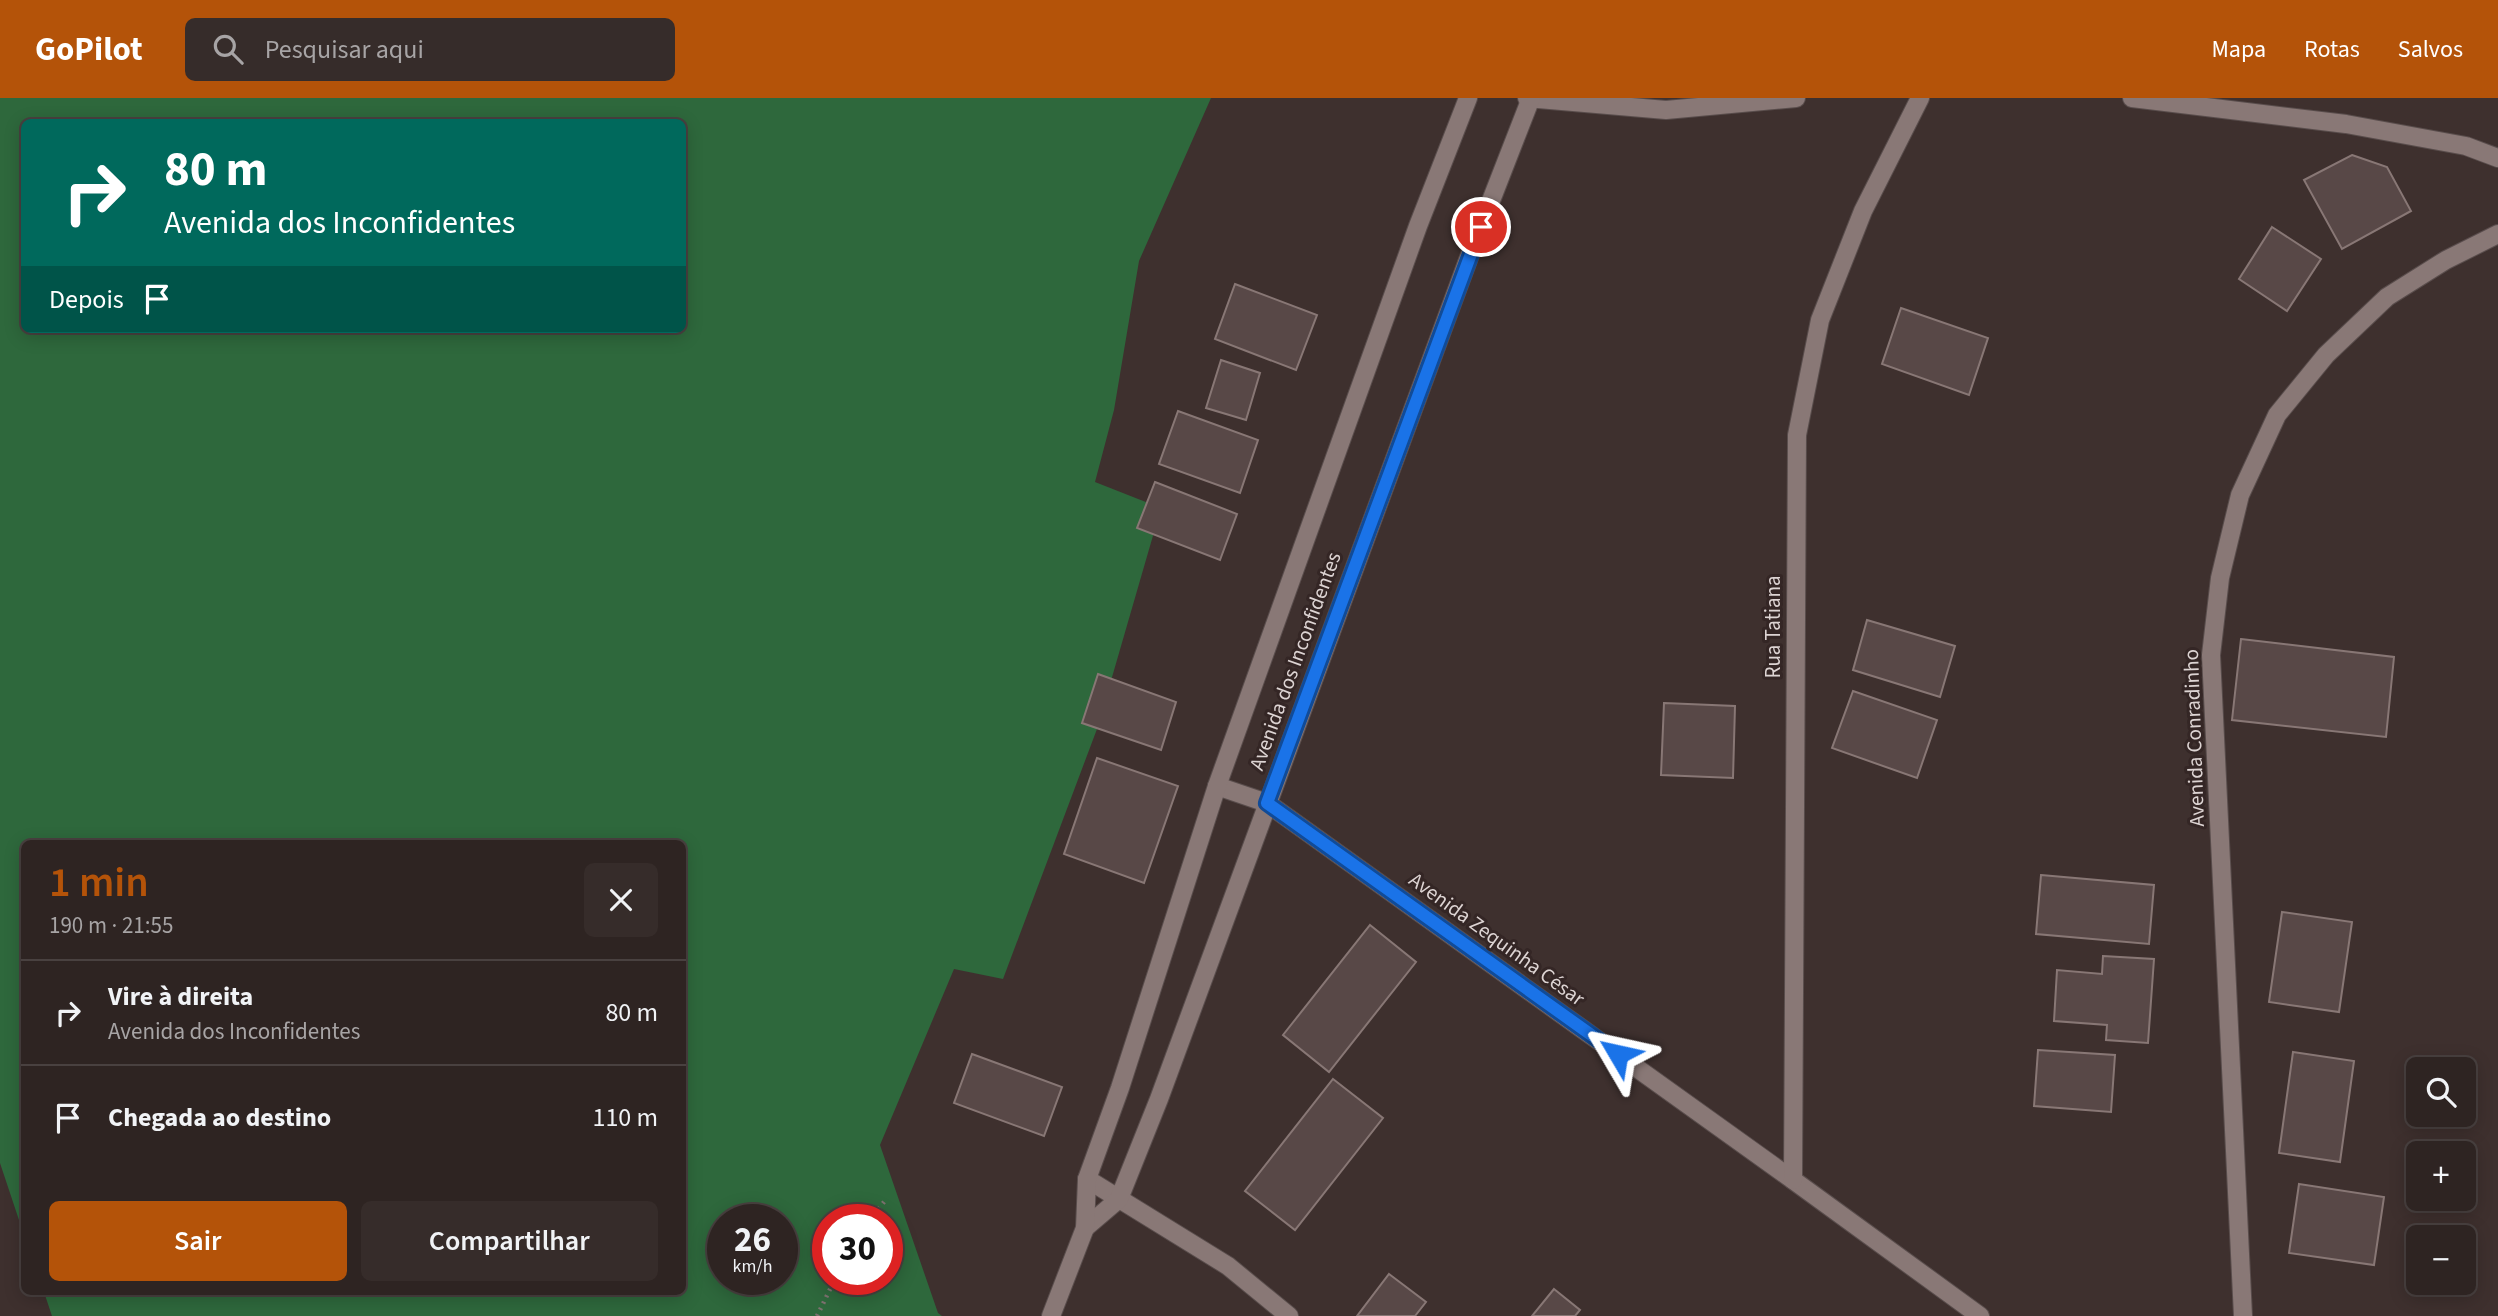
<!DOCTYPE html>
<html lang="pt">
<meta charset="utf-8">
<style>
:root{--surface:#2e2422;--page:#362c2a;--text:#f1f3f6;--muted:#a7a4a5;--line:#494140;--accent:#b45309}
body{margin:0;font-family:"Source Sans 3",sans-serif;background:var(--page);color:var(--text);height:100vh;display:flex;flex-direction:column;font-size:26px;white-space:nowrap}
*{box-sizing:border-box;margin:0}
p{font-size:23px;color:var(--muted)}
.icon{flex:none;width:38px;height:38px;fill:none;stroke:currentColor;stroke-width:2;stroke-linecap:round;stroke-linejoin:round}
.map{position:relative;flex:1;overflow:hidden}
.drawer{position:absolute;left:21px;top:742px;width:665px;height:455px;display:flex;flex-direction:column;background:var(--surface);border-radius:10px;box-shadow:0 4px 18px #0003,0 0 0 2px var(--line)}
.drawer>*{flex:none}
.banner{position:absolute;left:21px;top:21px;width:665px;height:214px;border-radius:10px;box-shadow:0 4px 18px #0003,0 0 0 2px var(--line);background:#00695c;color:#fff;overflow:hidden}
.controls{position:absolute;left:2406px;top:959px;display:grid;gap:14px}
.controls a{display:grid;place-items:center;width:70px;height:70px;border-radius:10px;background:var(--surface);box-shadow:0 4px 18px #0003,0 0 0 2px var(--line);font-size:35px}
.speed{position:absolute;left:707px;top:1106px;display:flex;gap:14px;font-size:35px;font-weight:700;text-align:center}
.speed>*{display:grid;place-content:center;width:91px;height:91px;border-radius:50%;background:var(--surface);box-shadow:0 4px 18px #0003,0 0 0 2px var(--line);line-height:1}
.speed small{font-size:18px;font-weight:400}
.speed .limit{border:10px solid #d22;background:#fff;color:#111}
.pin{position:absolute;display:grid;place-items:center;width:60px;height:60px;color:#fff;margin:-30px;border:4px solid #fff;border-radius:50%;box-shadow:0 2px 7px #0007}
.me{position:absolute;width:77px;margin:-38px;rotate:306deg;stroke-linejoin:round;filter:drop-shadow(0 0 5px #0008)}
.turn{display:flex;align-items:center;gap:24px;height:147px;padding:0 28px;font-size:32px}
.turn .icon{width:91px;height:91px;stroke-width:2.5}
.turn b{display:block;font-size:49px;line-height:60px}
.then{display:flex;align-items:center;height:66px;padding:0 28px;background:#0003;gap:14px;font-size:26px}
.round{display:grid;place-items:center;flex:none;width:74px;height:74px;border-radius:10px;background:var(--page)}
.overview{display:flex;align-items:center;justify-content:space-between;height:119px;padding:0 28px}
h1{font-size:42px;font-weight:600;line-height:52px;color:var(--accent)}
.button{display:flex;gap:14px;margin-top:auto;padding:14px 28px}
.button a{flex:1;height:80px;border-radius:10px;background:var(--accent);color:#fff;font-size:28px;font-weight:600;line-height:80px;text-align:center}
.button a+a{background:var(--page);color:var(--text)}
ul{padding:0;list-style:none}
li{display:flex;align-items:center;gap:21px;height:105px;padding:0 28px;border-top:2px solid var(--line)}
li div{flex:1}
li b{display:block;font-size:26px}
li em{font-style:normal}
header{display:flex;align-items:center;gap:42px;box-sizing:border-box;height:98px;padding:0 35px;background:var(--accent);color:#fff}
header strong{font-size:33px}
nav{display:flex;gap:38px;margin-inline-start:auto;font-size:24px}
.search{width:490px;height:63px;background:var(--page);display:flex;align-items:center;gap:18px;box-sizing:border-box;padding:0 24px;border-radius:10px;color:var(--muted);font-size:26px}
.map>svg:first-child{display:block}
.green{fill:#2e683c;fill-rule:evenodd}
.building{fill:#584847;stroke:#887775;stroke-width:2}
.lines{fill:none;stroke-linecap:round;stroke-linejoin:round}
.minor-casing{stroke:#594d4c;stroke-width:20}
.path{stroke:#7d716f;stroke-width:4.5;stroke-dasharray:2 5;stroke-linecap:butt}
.minor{stroke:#897876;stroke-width:18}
.route-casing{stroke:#114b97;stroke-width:18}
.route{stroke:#1a73e8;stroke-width:12}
.labels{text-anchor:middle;stroke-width:6;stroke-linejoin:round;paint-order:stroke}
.street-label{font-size:21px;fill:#ddd4d3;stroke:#342625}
</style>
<header>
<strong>GoPilot</strong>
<div class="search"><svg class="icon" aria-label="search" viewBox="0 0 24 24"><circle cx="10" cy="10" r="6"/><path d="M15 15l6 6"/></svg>Pesquisar aqui</div>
<nav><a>Mapa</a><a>Rotas</a><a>Salvos</a></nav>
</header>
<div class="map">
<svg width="2498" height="1218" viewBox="0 0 2498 1218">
<rect width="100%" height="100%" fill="#3e302e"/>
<!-- green -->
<path class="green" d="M0,0H1211L1139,163L1114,312L1095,384L1161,410L1097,631L1003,881L954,871L880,1047L938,1215L942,1218H52L44,1194H682V746H24V1137L0,1065ZM24,24H682V231H24ZM723,1122H782V1181H723ZM828,1122H887V1181H828Z"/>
<!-- building -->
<g class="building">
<path d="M2352,57L2387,69L2411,113L2342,151L2304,82Z"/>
<path d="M2272,129L2321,161L2287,213L2239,181Z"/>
<path d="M1235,186L1317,217L1296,272L1215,241Z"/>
<path d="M1901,210L1988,240L1969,297L1882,266Z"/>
<path d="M1221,262L1260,275L1246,322L1206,310Z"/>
<path d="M1178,313L1258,342L1240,395L1159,366Z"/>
<path d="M1155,384L1237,416L1220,462L1137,430Z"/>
<path d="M1867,522L1955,548L1940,599L1853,572Z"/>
<path d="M2241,541L2394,559L2386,639L2232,622Z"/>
<path d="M1098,576L1176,604L1161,652L1082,625Z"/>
<path d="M1853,593L1937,622L1917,680L1832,650Z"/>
<path d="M1664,605L1735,608L1733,680L1661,677Z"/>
<path d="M1097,660L1178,688L1144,785L1064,756Z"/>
<path d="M2041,777L2154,787L2149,846L2036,836Z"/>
<path d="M2282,814L2352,824L2339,914L2269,904Z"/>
<path d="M1370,827L1416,864L1329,974L1283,937Z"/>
<path d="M2103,858L2154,861L2148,945L2106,942L2107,927L2054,923L2057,872L2102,876Z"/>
<path d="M2038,952L2115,957L2111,1014L2034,1008Z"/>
<path d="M2293,954L2354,963L2340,1064L2279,1055Z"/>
<path d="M972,956L1062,989L1044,1038L954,1005Z"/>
<path d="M1333,981L1383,1020L1295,1132L1245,1093Z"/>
<path d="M2299,1086L2384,1099L2374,1167L2289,1155Z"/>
<path d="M1389,1176L1426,1204L1415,1218H1357Z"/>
<path d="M1554,1191L1580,1212L1575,1218H1532Z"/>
</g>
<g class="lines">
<!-- minor casing -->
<g class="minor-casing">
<g id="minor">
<path d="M1527,0L1666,12L1796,0"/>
<path d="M2132,0L2346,26L2466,48L2498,60"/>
<path d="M1217,688L1267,705L1793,1082L1980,1218"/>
<path d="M1087,1081L1228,1168L1289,1218"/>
<path d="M1793,1082L1797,337L1820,222L1863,113L1920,0"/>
<path d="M1085,1130L1119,1101L1159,1001L1471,154L1531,0"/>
<path d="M1051,1218L1085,1130L1087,1081L1120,990L1217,688L1418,128L1468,0"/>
<path d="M2243,1218L2211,557L2220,480L2240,397L2277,317L2326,257L2387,199L2446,162L2498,136"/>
</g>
</g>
<!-- path -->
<g class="path">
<path d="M870,1122L887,1100"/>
<path d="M817,1218L835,1181"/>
</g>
<!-- minor -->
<use href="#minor" class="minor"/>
</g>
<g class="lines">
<!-- route casing -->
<g class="route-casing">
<path id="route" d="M1481,129L1267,705L1618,956"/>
</g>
<!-- route -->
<use href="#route" class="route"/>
</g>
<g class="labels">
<!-- street labels -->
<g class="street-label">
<text transform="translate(1773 529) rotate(-90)" y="7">Rua Tatiana</text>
<text transform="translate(1295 563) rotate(-70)" y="7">Avenida dos Inconfidentes</text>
<text transform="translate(2194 640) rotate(-92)" y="7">Avenida Conradinho</text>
<text transform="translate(1497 841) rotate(36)" y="7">Avenida Zequinha César</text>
</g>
</g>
</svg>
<div class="controls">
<a><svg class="icon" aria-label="search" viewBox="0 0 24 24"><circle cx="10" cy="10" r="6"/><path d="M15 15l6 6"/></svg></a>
<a>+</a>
<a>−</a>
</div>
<div class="speed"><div>26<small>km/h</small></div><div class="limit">30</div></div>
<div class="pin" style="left:1481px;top:129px;background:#d93025"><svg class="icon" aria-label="arrive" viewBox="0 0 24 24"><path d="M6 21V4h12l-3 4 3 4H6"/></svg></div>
<svg class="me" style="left:1618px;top:956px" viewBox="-20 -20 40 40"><path d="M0-17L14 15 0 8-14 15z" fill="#1a73e8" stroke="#fff" stroke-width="4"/></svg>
<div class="banner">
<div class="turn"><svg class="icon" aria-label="right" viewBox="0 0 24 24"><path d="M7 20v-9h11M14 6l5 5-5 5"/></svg><div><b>80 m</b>Avenida dos Inconfidentes</div></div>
<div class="then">Depois<svg class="icon" aria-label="arrive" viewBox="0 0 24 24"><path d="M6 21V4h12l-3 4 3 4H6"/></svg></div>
</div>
<section class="drawer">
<div class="overview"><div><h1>1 min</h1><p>190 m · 21:55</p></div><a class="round"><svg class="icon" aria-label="close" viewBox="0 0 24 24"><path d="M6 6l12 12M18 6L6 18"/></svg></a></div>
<ul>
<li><svg class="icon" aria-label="right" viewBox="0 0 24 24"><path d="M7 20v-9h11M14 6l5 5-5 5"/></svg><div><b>Vire à direita</b><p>Avenida dos Inconfidentes</p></div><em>80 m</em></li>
<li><svg class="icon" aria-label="arrive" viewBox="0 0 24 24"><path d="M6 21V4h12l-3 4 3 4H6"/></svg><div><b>Chegada ao destino</b></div><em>110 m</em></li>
</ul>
<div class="button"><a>Sair</a><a>Compartilhar</a></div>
</section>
</div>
